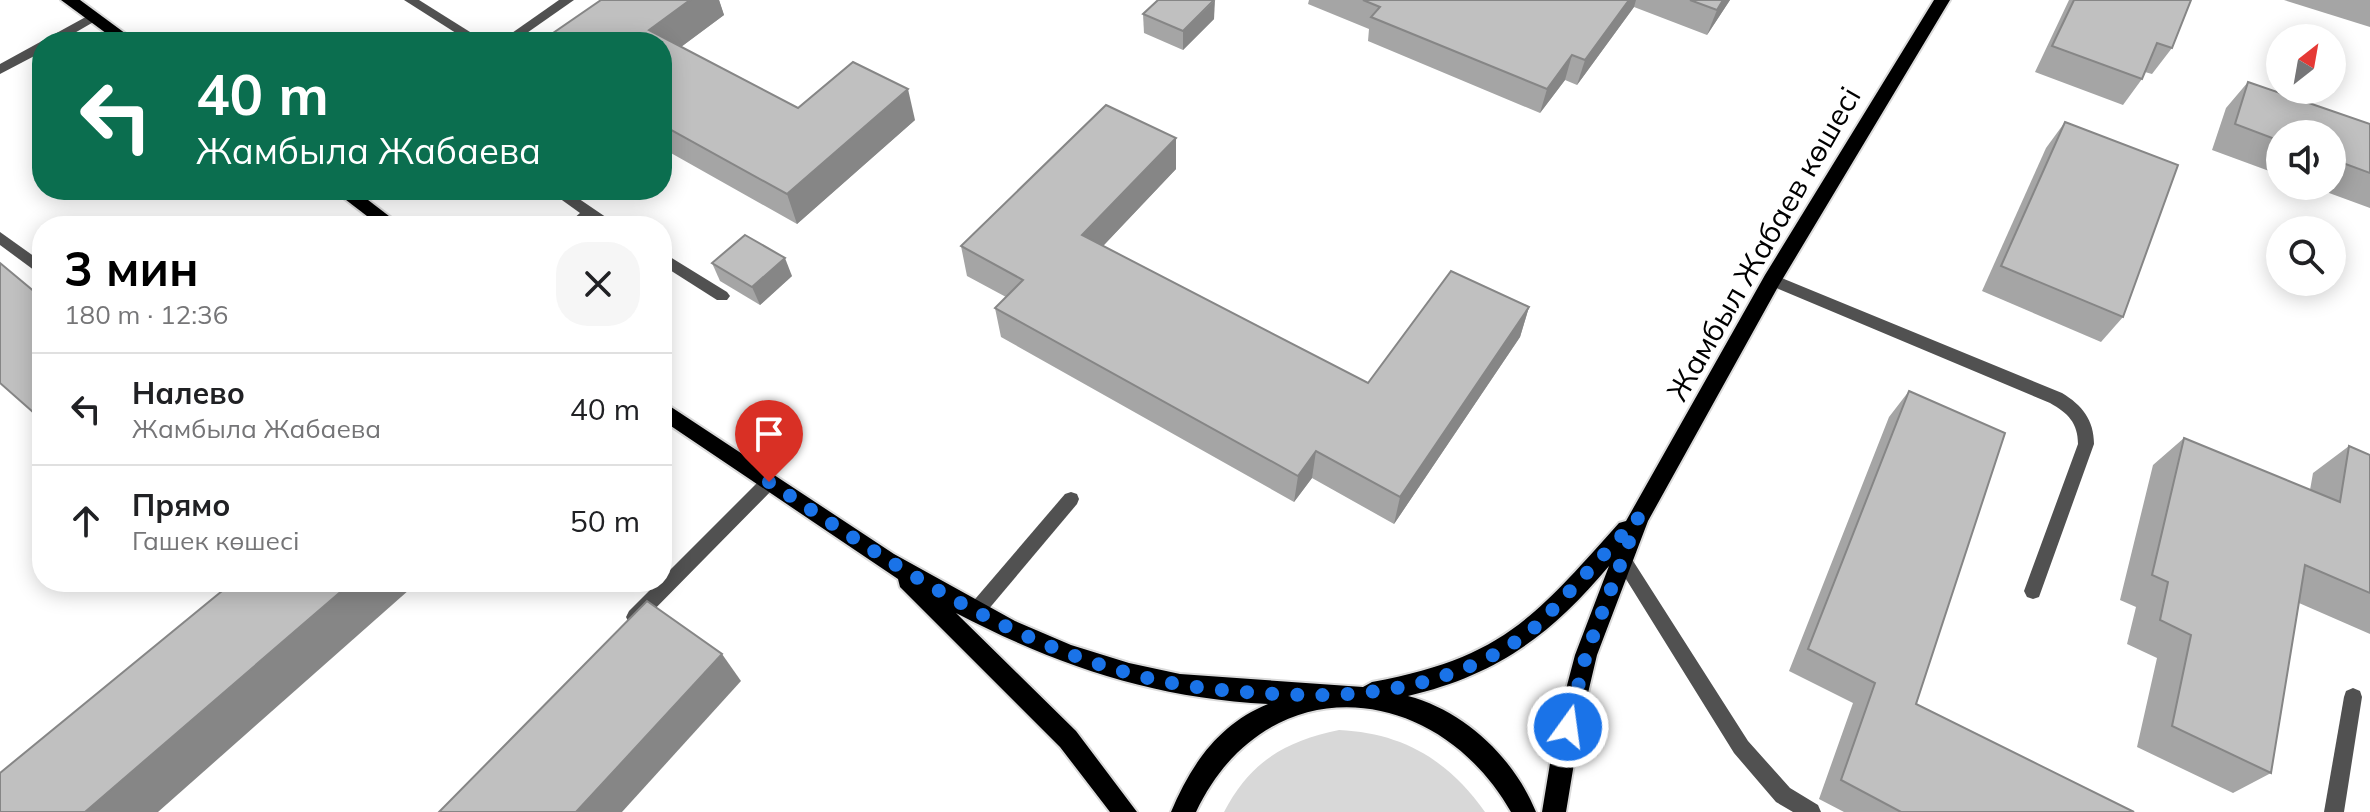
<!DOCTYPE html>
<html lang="ru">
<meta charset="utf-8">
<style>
:root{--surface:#fff;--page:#f6f6f6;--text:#202124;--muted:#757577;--line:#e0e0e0;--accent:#000}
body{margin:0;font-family:Mulish,sans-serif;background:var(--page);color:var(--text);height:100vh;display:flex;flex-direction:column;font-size:30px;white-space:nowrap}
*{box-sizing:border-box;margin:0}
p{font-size:26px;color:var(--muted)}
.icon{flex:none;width:44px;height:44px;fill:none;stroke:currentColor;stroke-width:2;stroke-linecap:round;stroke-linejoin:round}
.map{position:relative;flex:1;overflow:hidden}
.sheet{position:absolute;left:32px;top:216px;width:640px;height:376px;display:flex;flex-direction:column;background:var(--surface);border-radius:32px;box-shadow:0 4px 20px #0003}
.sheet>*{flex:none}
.hud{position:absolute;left:32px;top:32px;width:640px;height:168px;border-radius:32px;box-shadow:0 4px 20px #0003;background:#0b6e4f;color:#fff;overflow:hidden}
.needle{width:52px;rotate:31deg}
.controls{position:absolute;left:2266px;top:24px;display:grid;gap:16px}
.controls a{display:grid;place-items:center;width:80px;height:80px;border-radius:50%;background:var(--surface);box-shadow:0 4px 20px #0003;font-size:40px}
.pin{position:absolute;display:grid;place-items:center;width:68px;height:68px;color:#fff;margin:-82px -34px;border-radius:50% 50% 50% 0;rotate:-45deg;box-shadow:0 0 8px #0007}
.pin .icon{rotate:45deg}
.me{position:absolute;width:88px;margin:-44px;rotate:14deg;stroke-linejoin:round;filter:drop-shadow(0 0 6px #0008)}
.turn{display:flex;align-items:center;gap:28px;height:168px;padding:0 32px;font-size:36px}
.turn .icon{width:104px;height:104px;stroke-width:2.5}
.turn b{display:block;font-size:56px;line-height:68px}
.round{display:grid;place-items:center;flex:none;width:84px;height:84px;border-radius:32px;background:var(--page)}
.overview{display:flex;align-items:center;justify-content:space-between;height:136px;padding:0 32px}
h1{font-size:48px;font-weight:700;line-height:60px;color:var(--accent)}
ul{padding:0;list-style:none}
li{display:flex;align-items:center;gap:24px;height:112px;padding:0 32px;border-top:2px solid var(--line)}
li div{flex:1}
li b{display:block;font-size:30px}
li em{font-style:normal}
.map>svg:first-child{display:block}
.green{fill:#d8d8d8}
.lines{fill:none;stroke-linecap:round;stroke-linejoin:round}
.primary-casing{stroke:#dbdbdb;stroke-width:4}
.service{fill:#515151;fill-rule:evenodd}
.primary{fill:#000;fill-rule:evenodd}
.wall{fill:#a5a5a5}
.shaded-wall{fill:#868686}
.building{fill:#c0c0c0;stroke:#868686;stroke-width:2}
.route{stroke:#1a73e8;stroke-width:14;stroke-dasharray:0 25.2}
.labels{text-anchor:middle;stroke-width:8;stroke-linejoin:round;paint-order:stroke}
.street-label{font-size:30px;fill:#000;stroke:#fff}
</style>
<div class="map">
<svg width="2370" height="812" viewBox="0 0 2370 812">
<rect width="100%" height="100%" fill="#fff"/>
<!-- green -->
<path class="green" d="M1339,730C1403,733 1448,760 1485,812H1224C1250,762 1285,741 1339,730Z"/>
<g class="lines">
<!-- primary casing -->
<g class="primary-casing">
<g id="primary">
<path d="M61,0H80L137,42H118Z"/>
<path d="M1934,0H1950L1779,285L1648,521L1597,655L1580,727L1566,812H1542L1556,727L1575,655L1609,566C1551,635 1497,675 1408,696C1465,711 1514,758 1536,812H1511C1435,679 1265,666 1196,812H1171C1191,764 1219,724 1268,704C1153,698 1058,666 956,613L1076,731L1137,812H1110L1060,747L900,587L898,579L662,420V401L894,554L1015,621L1071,645L1129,663L1180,674L1363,687L1372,682C1502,658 1535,617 1619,523L1626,521L1765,275Z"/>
<path d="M333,190H355L402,226H380Z"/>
</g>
</g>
<!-- service -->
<g class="service">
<path d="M404,0H419L486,42H470Z"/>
<path d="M559,0H574L514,42H499Z"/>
<path d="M93,13L97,14V20L59,42H42V52L0,74V64Z"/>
<path d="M548,190H566L619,226H601L591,220L582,226H565L580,213Z"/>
<path d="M0,232L42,262V276L0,245Z"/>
<path d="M662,252L727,292L730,296L727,300H717L662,265Z"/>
<path d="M1772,274L2062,393C2082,405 2094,420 2094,444L2039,597L2033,599L2027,597L2024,591L2078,444C2078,423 2068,413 2050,403L1767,284L1765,280L1767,276Z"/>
<path d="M769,475L775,477L777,482L775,487L641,623L635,625L629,623L626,617L629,611L658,582H662V578L763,477Z"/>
<path d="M1071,492L1077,494L1079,499L1077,504L982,617L976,619L970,617L967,611L970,605L1065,494Z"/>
<path d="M1622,550L1628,553L1748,741L1790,788L1818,805L1821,812H1793L1776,802L1734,753L1616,563L1613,558L1616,553Z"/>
<path d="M2353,688L2360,691L2362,697L2344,812H2324L2344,697L2346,691Z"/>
</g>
<!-- primary -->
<use href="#primary" class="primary"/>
</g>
<!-- wall -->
<g class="wall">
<path d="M601,0H719L724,15L681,47L798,108L915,120L797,224L662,148V42Z"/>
<path d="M1309,0H1730L1707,35L1634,7L1577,85L1565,80L1540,113L1368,41L1369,29L1308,4Z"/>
<path d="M2069,0H2191L2172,48L2152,74L2145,72L2142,79L2123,105L2035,72Z"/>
<path d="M2284,0H2370V27Z"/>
<path d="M1143,14L1214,19L1183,50L1144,33Z"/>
<path d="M2248,82L2370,124V208L2310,186H2332V134H2280V175L2212,150L2226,108Z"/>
<path d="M2065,122L2123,317L2101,342L1982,291L2046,148Z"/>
<path d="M1176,138V169L1103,246L1368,383L1529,307L1520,337L1394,524L1312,478L1294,502L1001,337L995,308L1006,297L967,276L961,246Z"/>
<path d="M712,263L792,276L760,305L720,281Z"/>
<path d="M1909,391L1916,704L2134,812H1844L1819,799L1853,703L1789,671L1889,417Z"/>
<path d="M2184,438L2310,490L2313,473L2349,446L2370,455V634L2299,603L2271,773L2233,793L2137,747L2157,658L2127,644L2136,607L2120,600L2153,465Z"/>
</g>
<!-- shaded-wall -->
<g class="shaded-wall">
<path d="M690,0H719L724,15L662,61L649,30Z"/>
<path d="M1215,0L1214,19L1183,50V31Z"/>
<path d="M1629,0H1636L1634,7L1577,85L1585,60Z"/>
<path d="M1723,0H1730L1707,35L1717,10Z"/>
<path d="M1572,55L1565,80L1540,113L1547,89Z"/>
<path d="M908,89L915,120L797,224L787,194Z"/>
<path d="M1176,138V169L1085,265L1082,235Z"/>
<path d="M785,258L792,276L760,305L752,287Z"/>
<path d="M1529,307L1520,337L1394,524L1400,497Z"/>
<path d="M1316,451L1312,478L1294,502L1298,476Z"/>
<path d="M352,582H418L158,812H85Z"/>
<path d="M722,654L741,681L622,812H576Z"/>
</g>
<!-- building -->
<g class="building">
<path d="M601,0H690L649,30L798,108L853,62L908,89L787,194L662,125V42H540Z"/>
<path d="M1158,0H1214L1183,31L1143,14Z"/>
<path d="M1363,0H1629L1585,60L1572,55L1547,89L1371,17L1380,7Z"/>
<path d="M1690,0H1723L1717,10Z"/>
<path d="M2074,0H2191L2172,48L2157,43L2142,79L2052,46Z"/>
<path d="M2248,82L2370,124V173L2332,159V134H2280V141L2235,124Z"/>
<path d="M1106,105L1176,138L1082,235L1368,383L1451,271L1529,307L1400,497L1316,451L1298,476L995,308L1023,280L961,246Z"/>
<path d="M2065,122L2178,165L2123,317L2001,266Z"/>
<path d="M745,235L785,258L752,287L712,263Z"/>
<path d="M0,263L42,298V420L0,383Z"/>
<path d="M1909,391L2005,433L1916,704L2134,812H1901L1841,780L1875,683L1808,649Z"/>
<path d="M2184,438L2340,502L2349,446L2370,455V593L2305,565L2271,773L2172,726L2191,635L2160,620L2168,582L2152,575Z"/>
<path d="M233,582H352L85,812H0V773Z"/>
<path d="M647,601L722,654L576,812H439Z"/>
</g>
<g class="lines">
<!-- route -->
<path class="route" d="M769,482C881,556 994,636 1125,672C1183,689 1244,693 1304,695C1386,697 1478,678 1541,622L1638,518L1586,655L1568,727"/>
</g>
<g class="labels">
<!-- street labels -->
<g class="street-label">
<text transform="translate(1764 244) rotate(-60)" y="10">Жамбыл Жабаев көшесі</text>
</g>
</g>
</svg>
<div class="controls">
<a><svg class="needle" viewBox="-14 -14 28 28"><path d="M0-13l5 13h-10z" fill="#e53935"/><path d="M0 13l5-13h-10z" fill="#757577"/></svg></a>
<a><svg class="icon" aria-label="sound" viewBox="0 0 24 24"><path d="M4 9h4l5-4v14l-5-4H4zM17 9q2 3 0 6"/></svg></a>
<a><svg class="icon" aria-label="search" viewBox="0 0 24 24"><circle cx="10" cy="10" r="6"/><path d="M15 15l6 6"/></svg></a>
</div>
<div class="pin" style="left:769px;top:482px;background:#d93025"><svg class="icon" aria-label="arrive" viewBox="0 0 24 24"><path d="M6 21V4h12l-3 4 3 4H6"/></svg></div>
<svg class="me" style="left:1568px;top:727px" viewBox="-20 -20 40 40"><circle r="17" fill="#1a73e8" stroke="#fff" stroke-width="3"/><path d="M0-11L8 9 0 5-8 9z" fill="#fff"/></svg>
<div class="hud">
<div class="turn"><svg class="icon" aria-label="left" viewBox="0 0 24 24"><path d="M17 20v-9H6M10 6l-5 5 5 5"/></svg><div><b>40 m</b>Жамбыла Жабаева</div></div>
</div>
<section class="sheet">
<div class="overview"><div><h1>3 мин</h1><p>180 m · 12:36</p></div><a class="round"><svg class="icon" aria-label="close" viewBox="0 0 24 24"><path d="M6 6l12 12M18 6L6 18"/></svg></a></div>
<ul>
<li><svg class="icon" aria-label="left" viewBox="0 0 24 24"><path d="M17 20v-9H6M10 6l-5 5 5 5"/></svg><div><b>Налево</b><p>Жамбыла Жабаева</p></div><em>40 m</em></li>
<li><svg class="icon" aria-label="ahead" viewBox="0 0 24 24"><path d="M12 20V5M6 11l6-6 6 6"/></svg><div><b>Прямо</b><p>Гашек көшесі</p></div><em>50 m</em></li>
</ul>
</section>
</div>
